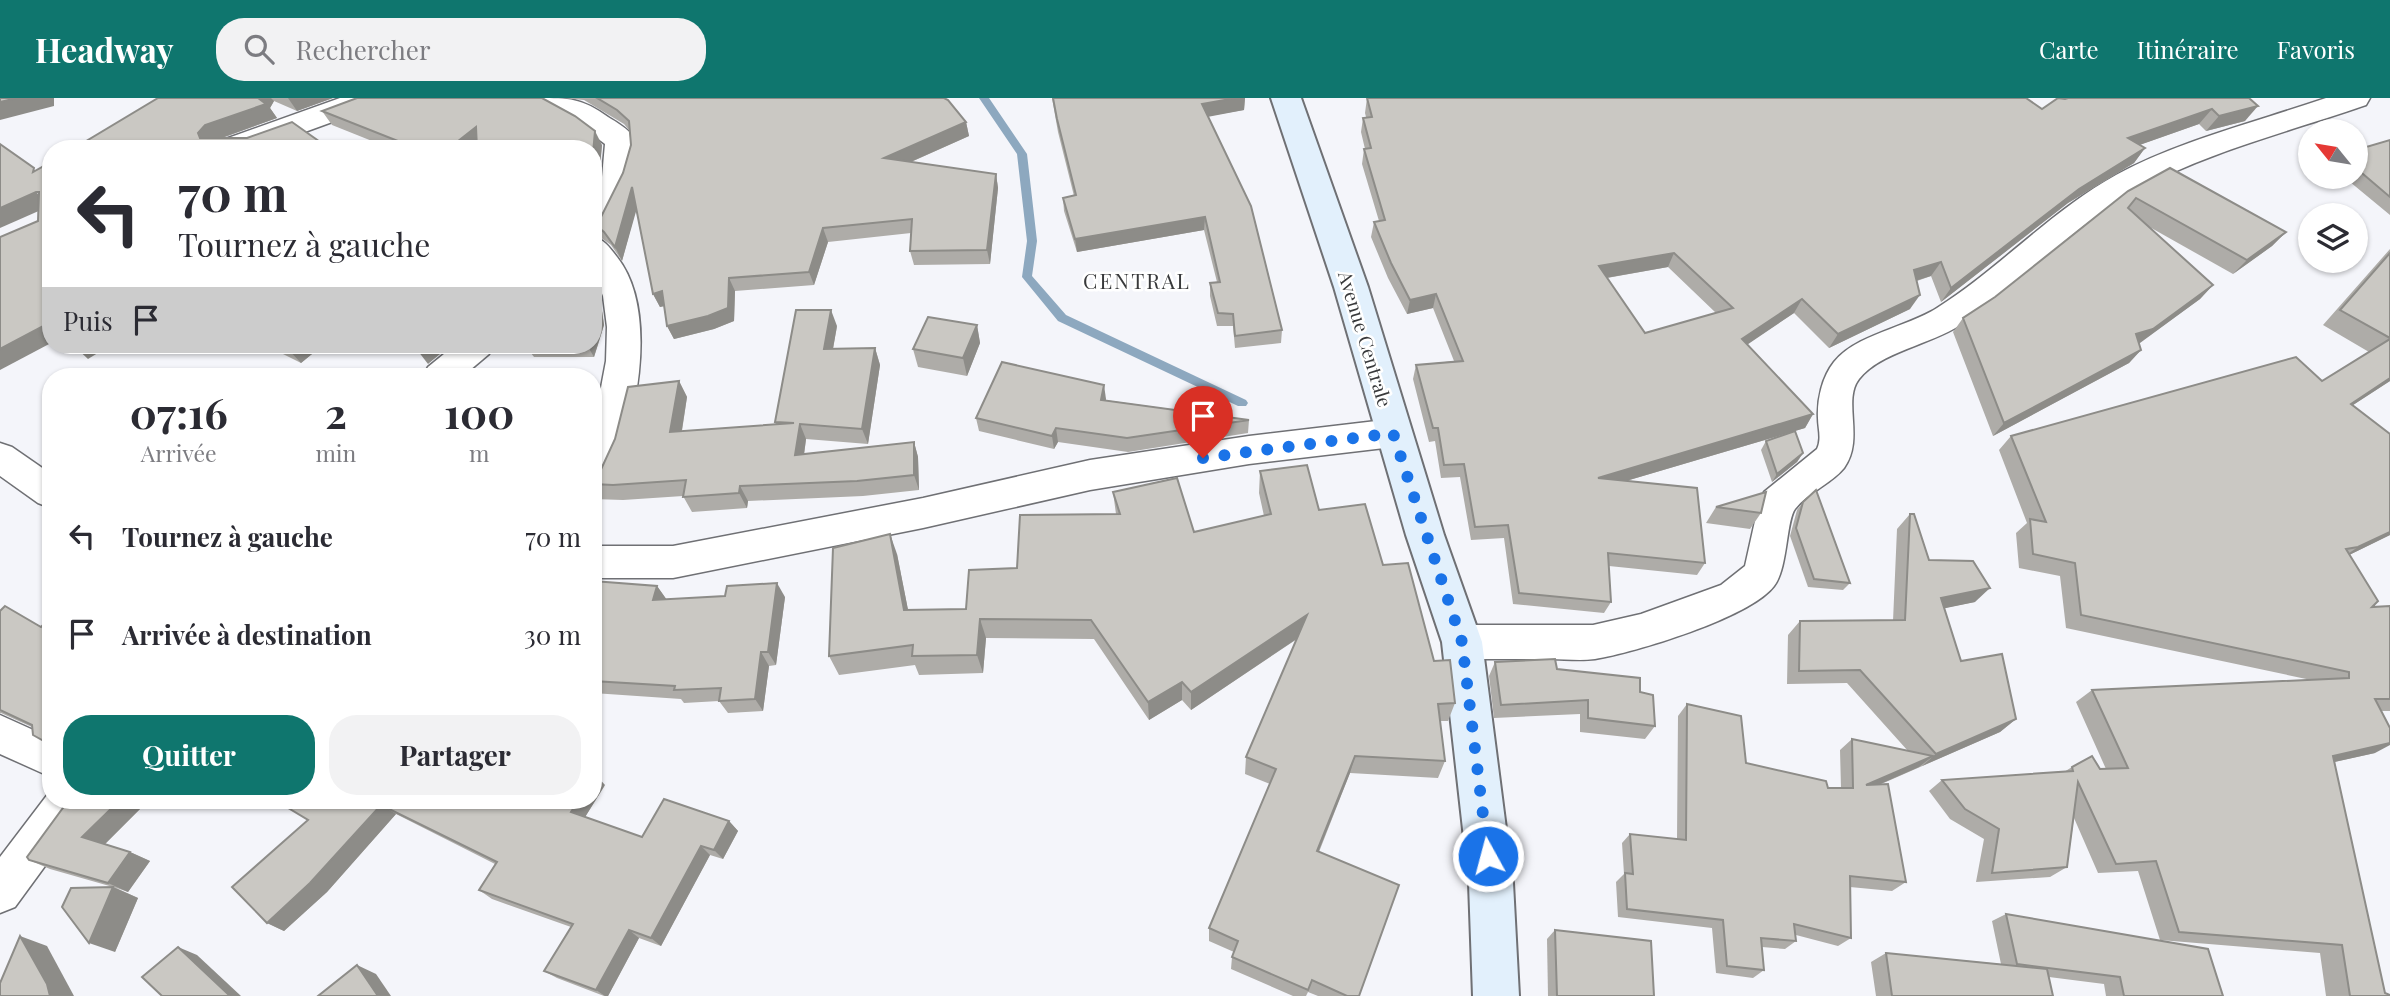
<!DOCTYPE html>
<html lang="fr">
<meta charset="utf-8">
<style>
:root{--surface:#fff;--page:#f2f2f3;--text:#2b2b33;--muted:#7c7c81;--accent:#0f766e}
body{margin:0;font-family:"Playfair Display",serif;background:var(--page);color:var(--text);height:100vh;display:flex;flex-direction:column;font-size:26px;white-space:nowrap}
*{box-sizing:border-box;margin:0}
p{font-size:23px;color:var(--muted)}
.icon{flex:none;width:38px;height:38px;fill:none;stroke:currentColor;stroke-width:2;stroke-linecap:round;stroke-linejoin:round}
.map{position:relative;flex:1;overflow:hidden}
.drawer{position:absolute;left:42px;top:270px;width:560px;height:441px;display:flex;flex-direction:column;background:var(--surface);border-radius:28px;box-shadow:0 2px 5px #0004}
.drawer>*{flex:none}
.hud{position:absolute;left:42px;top:42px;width:560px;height:214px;border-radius:28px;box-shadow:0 2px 5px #0004;background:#fff;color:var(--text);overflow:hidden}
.needle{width:46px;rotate:300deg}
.tools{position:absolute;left:2298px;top:21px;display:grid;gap:14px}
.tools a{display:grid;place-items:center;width:70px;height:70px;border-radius:50%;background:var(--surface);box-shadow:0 2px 5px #0004;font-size:35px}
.pin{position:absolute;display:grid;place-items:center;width:60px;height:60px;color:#fff;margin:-72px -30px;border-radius:50% 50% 50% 0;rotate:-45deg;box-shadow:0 0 7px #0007}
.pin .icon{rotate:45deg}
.me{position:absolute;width:77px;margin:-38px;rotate:353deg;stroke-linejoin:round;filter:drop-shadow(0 0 5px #0008)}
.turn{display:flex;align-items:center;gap:24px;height:147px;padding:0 21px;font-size:32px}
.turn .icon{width:91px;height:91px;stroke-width:2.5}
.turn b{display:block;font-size:49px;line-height:60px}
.then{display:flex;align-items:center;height:66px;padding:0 21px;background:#0003;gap:14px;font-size:26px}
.eta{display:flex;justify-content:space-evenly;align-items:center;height:119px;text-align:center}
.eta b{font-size:42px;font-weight:700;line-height:49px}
.primary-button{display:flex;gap:14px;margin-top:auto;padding:14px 21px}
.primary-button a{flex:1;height:80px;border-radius:28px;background:var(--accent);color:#fff;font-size:28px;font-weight:700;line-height:80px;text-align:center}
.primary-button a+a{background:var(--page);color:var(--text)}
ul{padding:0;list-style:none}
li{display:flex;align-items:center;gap:21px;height:98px;padding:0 21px}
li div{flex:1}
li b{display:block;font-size:26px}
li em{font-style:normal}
header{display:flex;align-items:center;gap:42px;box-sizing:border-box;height:98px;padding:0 35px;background:var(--accent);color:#fff}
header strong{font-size:33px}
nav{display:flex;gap:38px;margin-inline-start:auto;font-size:24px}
.search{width:490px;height:63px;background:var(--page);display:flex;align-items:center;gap:18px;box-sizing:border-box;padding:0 24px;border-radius:28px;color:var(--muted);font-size:26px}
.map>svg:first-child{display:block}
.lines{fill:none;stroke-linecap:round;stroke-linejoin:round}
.stream{fill:#8da8bf;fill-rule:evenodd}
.street-casing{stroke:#6f7074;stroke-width:3}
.secondary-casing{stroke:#6f7074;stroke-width:4}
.street{fill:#fff;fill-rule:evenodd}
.secondary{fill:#e2f0fc;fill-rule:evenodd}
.wall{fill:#aeaca8;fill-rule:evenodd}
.shaded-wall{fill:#8d8c88}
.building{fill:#cac8c3;stroke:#8d8c88;stroke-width:2;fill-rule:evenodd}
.route{stroke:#1a73e8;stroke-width:12;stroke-dasharray:0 21.6}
.labels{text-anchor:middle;stroke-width:5;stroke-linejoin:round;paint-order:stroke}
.street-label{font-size:19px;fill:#38393b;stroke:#fff}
.neighbourhood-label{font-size:21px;letter-spacing:2px;fill:#38393b;stroke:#fff}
</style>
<header>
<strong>Headway</strong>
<div class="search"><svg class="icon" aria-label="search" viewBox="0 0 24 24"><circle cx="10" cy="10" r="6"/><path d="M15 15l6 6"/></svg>Rechercher</div>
<nav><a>Carte</a><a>Itinéraire</a><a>Favoris</a></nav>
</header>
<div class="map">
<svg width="2390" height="898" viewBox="0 0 2390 898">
<rect width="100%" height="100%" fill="#f4f5fa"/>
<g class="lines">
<!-- stream -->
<path class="stream" d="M979,0H989L1027,56L1037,143L1032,178L1066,217L1246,302L1248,305L1246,308H1238L1058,223L1022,179L1027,143L1017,56Z"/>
<!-- street casing -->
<g class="street-casing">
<g id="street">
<path d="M340,0H383L379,7L258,51H212L217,44Z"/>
<path d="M538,0C569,0 582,0 608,19C616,24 629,31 633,39C644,63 616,114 604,135L593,138V96L602,79L605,46L584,30L542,7Z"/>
<path d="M2326,0H2370L2366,7C2291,33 2210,53 2139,91C2075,125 2022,186 1960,227C1932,246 1880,254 1859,281C1842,303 1865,341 1844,370C1831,386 1808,394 1795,411C1786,423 1788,470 1774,488C1751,519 1634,555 1595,561C1580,563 1564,561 1549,561C1520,561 1491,561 1462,561L1448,556L1443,544L1448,532L1462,527H1593L1641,516L1721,487L1745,468L1759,405L1764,394L1817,351C1822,340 1818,331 1818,320C1817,302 1822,279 1834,264C1855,237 1907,229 1937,210C2000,170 2051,113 2116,77C2178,43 2259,23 2326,0Z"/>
<path d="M593,139C605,142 609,149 617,159C661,215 635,334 606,392L593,397V332L606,263L607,229L603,198L593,173Z"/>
<path d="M455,247H494L489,256L463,278H423L428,269Z"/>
<path d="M1393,321L1405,325L1410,335L1405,345L1393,349L1249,366L1090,392L923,430L673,480H593V448H673L923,400L1090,362L1249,338Z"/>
<path d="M0,345L12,349L51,376V410L38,405L0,378Z"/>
<path d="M0,617L51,640V679L0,656Z"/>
<path d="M51,692V702H89L83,716L15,809L0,815V759Z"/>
</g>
</g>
<!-- secondary casing -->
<g class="secondary-casing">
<path id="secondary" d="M1271,0H1301L1368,189L1444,437L1482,544L1513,785L1519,898H1473L1469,785L1442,544L1406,437L1334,189Z"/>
</g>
<!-- street -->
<use href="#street" class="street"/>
<!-- secondary -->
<use href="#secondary" class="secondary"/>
</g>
<!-- wall -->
<g class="wall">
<path d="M158,0H333L297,13L274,3L270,10L277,20L222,40L330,51H73Z"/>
<path d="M563,0H944L966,24L969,38L911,64L996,76L998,90L990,166L914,167L910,153L911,135L828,144L814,187L735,193L734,223L714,231L674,241L667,228L664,208L660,209L653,196L636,111L622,163L611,147L600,139L593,126L599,123L623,75L631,47L629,32L624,26L584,2Z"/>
<path d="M1052,0H1245L1244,12L1208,18L1282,232L1281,245L1235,250L1233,228H1217L1210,198V185L1217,184L1204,132L1077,154L1064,113L1063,100L1074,98L1058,34Z"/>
<path d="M1367,0L2042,11L2065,1L2249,0L2245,23L2206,33L2199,26L2139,47L2145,50L2134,65L2068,105L1941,204L1931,178L1917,183L1910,211L1829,250L1794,215L1747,246L1813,316L1805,330L1626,383L1705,465L1697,477L1609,468L1611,504L1604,515L1513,506L1504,440L1471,442L1460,379L1441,380L1435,343L1429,344L1413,281L1416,267L1454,263L1433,210L1407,216L1388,180L1371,139L1374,124L1379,123L1362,66L1364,51H1365L1361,34L1363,20L1366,19L1365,15ZM1668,169L1716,215L1645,235L1607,180Z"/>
<path d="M322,13L602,47L599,78L477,49L475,51H392L332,27Z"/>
<path d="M2390,42V117L2344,79H2356V52Z"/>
<path d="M2128,93L2286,134L2272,148L2233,176L2146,127L2213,187L2200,201L2139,245L2141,252L2129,265L1993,338L1953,234L1963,220L1995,199Z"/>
<path d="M2390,151V283L2353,307L2390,437L2349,457L2372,509L2390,508V613H2381L2375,655L2334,664L2385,895L2390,898H2326L2320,855L2160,842L2138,773L2098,775L2074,720L2067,769L2050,779L1976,784L1984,741L1950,721L1929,693L1942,682L2064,674L2072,669L2106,671L2076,604L2092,592L2311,582L2066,530L2060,478L2019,470L2016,435L2027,425L1999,352L2011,338L2322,283L2369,254L2323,227Z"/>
<path d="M593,180L600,199L604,227L594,259H534L525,247H593Z"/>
<path d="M977,227L980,245L967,278L918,269L913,251Z"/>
<path d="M837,228L833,251L875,250L880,267L868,346L806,341L804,356L914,344L918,359L919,392L863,398L748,403L747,410L692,414L683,398L623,402L593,401V380L598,378L679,283L687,299L682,333L776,326L775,324Z"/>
<path d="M265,247H323L301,265Z"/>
<path d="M1106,301L1105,302L1249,322L1248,335L1128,354L1058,344L1054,351L979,333L976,320Z"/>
<path d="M1766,343L1803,355L1797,364L1772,384L1761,352Z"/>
<path d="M1260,373L1319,412L1383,467L1455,605L1448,623H1440L1445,663L1438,680L1350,675L1319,754L1359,898H1318L1308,894L1306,898H1293L1231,871L1232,859L1234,854L1209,843V830L1270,686L1245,676L1246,659L1297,541L1191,612L1182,602L1149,622L1094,541L986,540L983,575L919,577L915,567L839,577L829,558L897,456L908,512L966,511L1017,470L1116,416L1113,394L1194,434L1264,418L1259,395Z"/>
<path d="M1803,404L1850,485L1843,492L1808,489L1790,438L1797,412Z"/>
<path d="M1716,409L1761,415L1750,431L1706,425Z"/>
<path d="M1910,416L1929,462L1975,504L1944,510L1961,563L2016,621L2000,634L1879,687L1906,784L1892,793L1850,789L1851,840L1838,848L1796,837V843L1785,851L1762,849L1764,872L1753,880L1716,875L1712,830L1618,819L1616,784L1624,776L1622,745L1630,736L1677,741L1678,618L1687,606L1746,665L1828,690H1841L1840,652L1852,641L1908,653L1847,585L1787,586L1788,537L1800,523H1893L1897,431Z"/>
<path d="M593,483L657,488L666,501L785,499L776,567L769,568L763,613L728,615L719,603L684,605L681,601L593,595Z"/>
<path d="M0,513L32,629L1,615H0Z"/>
<path d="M1495,564L1557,571L1655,628L1645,641L1580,634V616L1494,620L1489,578Z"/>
<path d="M605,687L585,719L642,739L729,723L738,733L723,761L710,757L661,848L639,840L608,898H604L557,880L544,873L571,829L492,801L479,792L495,766L396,716L327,794L284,833L267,825L308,722L275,702H593Z"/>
<path d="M67,702H149L105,746L130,754L150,763L128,794L114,789L138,800L115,854L113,789L50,771L29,762L65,707Z"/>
<path d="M2006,816L2223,898H2106L2104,886L2049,879L2053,898H1876L1871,864L1886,855L2001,866L1992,823Z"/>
<path d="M1555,832L1654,898H1548L1547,841Z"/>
</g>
<!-- shaded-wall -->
<g class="shaded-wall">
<path d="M17,0H54V8L0,22V4Z"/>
<path d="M258,0H271L274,3L270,10L277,20L216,42L200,40L198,35L205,27Z"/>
<path d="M288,0H333L297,13Z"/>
<path d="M1236,0H1245L1244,12L1202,20V6Z"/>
<path d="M2258,8L2245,23L2206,33L2219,18Z"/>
<path d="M2212,11L2199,26L2117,55L2128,40Z"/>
<path d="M966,24L969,38L888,74L884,60Z"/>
<path d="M476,29L484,43L475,51H448Z"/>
<path d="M595,33L602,47L599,78L593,90V55Z"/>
<path d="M2145,50L2134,65L2068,105L1941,204L1951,190L2079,91Z"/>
<path d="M996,76L998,90L990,166L987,152Z"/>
<path d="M632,89L639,103L622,163L615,149Z"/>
<path d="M36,94L50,108L0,130V110Z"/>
<path d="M1205,119L1204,132L1077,154L1075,141Z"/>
<path d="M823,130L828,144L814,187L809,174Z"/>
<path d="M2286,134L2272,148L2233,176L2247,162Z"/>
<path d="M1674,155L1668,169L1594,182L1599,168Z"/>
<path d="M1941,164L1931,178L1905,186L1914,172Z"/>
<path d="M593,180L600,199L604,227L594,259L587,247H593Z"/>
<path d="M729,180L735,193L734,223L714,231L674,241L667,228Z"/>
<path d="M2213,187L2200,201L2140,245L2123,249L2136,236Z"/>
<path d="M662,193L669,207L660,209L653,196Z"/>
<path d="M1436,196L1433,210L1407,216L1410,202Z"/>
<path d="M1920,197L1910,211L1829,250L1838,236Z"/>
<path d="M1802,201L1794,215L1735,255L1742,241Z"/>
<path d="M831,212L837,228L830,267L824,251Z"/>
<path d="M45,227L51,228V245L0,272V251Z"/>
<path d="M977,227L980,245L967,278L963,260Z"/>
<path d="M73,247H111L88,261Z"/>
<path d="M286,247H323L301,265L285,248Z"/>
<path d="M425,247H451L428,266L418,253Z"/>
<path d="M875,250L880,267L868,346L862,331Z"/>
<path d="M2141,252L2129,265L1993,338L2004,325Z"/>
<path d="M2390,280V283L2333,320L2351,306Z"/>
<path d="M679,283L687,299L679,350L670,334Z"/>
<path d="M1104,287L1106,301L1103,315L1101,302Z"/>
<path d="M1813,316L1805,330L1592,393L1598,380Z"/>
<path d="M800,326L806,341L802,372L795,357Z"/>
<path d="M1056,330L1058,344L1054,351L1052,338Z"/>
<path d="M914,344L918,359L919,392L914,377Z"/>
<path d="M1803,355L1797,364L1772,384L1777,376Z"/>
<path d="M740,388L748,403L747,410L739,395Z"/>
<path d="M2390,434V437L2339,462L2358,449Z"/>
<path d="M890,436L897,456L912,532L904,512Z"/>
<path d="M777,485L785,499L776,567L768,554Z"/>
<path d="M657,488L667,502H653Z"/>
<path d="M1990,490L1975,504L1927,514L1941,500Z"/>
<path d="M1307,517L1304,536L1191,612V594Z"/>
<path d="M980,521L986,540L983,575L977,557Z"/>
<path d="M761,554L769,568L763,613L755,601Z"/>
<path d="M1182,584V602L1149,622L1148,604Z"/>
<path d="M2016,621L2000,634L1922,668L1936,656Z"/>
<path d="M2390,645V647L2375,655L2312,669L2333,658Z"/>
<path d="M1355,658L1350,675L1313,767L1317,753Z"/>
<path d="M1933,658L1919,669L1853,698L1866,687Z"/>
<path d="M595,676L605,687L582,724L571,714L579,702H593V678Z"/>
<path d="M120,702H149L102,749L82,739Z"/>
<path d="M381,707L396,716L327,794L284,833L267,825Z"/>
<path d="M729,723L738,733L723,761L714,752Z"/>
<path d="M701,748L710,757L661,848L651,840Z"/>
<path d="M130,754L150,763L128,794L108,785Z"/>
<path d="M113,789L138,800L115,854L89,845Z"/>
<path d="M629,832L639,840L608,898H605L596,892Z"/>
<path d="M20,838L47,848L74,898H50Z"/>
<path d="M178,849L197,857L241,898H230Z"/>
<path d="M357,867L376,876L391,898H378Z"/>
</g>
<!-- building -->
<g class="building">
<path d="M0,0H17L0,4Z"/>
<path d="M158,0H258L266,6L205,27L198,35L200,40H247L292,24L330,51H73Z"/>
<path d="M357,0H542L575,18L595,33L593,55V51H477L476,29L448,51H418L322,13Z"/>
<path d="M597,0H944L948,2L966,24L884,60L996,76L987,152L910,153L912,121L823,130L809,174L729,180L728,210L708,218L667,228L662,193L653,196L632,89L615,149L604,134L593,125L599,123L623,75L631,47L629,23L617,12Z"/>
<path d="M1053,0H1236L1202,6L1251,108L1282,232L1235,238L1233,216L1218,215L1210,185L1220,184L1205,119L1075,141L1063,100L1076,97L1057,21Z"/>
<path d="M1367,0H2026L2042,11L2058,0L2065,1L2068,0H2249L2258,8L2219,18L2212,11L2128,40L2145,50L2079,91L1951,190L1941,164L1914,172L1920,197L1838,236L1802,201L1742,241L1813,316L1598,380L1697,390L1705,465L1608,455L1611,504L1519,495L1508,427L1475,429L1464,366L1444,367L1438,330H1433L1416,267L1463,263L1436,196L1410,202L1391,165L1374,124L1385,122L1364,51L1371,50L1363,20L1372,19ZM1674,155L1733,210L1645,235L1599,168Z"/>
<path d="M2390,42V99L2356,70V52Z"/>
<path d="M0,46L34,70L33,74L51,64V228L47,230L45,227L0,251V139L38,123L39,94H36L0,110Z"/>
<path d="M2170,70L2286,134L2247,162L2136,100L2128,110L2213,187L2153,231L2136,236L2141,252L2004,325L1963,220L1995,199L2128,93Z"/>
<path d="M2390,155V240L2340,212Z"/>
<path d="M593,188L596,214L593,224Z"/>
<path d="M796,212H831L824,251L875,250L862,331L800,326L795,357L914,344V377L857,383L740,388L739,395L683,399L686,382L613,387L593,386V380L598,378L615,341L628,289L679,283L670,334L794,325L775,324Z"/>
<path d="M928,219L977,227L963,260L913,251Z"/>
<path d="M2390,241V280L2351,306L2390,336V434L2358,449L2346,451L2378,503L2372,509L2390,508V601H2375L2390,630V645L2333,658L2385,895L2390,897V898H2350L2342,847L2179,834L2156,763L2116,766L2078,684L2067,769L1992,775L1999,731L1965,711L1942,682L2073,673L2072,669L2092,658L2100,671L2128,670L2092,592L2349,580V574L2081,517L2075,465L2033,456L2030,421L2046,424L2011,338L2296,259L2322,283Z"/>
<path d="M1002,264L1104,287L1101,302L1249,322L1127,340L1056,330L1052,338L976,320Z"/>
<path d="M1795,333L1803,355L1777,376L1766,343Z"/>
<path d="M1307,367L1319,412L1365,406L1383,467L1408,465L1434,563L1450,562L1455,605L1438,606L1445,663L1355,658L1317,753L1399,787L1359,898H1347L1312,882L1308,892L1232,859L1238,843L1209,830L1276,671L1246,659L1307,517L1191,594L1182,584L1148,604L1091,522L980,521L977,557L912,558L913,547L829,558L833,450L890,436L904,512L966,511L969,472L1017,470L1020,417L1120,416L1113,394L1177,380L1194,434L1271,416L1260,373Z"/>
<path d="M1816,392L1850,485L1814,481L1796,430L1803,404Z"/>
<path d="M1766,394L1761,415L1716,409Z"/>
<path d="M1910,416H1914L1929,462L1973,463L1990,490L1941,500L1961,563L2002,556L2016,621L1936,656L1860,572L1799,573L1800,523L1905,522Z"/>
<path d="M593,483L657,488L653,502L725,498L727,488L777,485L768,554H761L755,601L719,603L721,590L674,592L675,588L593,583Z"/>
<path d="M5,508L41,529L46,524L51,527V647L33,637L32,627L0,612V513Z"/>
<path d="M1555,561L1557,571L1640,580V594L1653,597L1655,628L1588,620V602L1501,607L1495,564Z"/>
<path d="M1687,606L1741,618L1746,665L1826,683L1828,690H1853L1852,641L1933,658L1866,687L1888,686L1906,784L1850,778L1851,840L1794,826L1796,843L1761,840L1764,872L1727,868L1723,822L1627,811L1625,775L1633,776L1630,736L1686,742Z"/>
<path d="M664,701L729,723L714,752L701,748L651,840L629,832L596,892L544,873L573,826L479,792L497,764L381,707L310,785L267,825L232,789L308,722L275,702H579L571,714L642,739Z"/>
<path d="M67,702H120L82,739L130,754L108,785L29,762L27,759L65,707Z"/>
<path d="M113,789L89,845L62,809L71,790Z"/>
<path d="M2006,816L2208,851L2223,898H2124L2120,879L2017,866Z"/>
<path d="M1555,832L1651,843L1654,898H1557Z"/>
<path d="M20,838L47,886L50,898H0V885Z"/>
<path d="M178,849L230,898H162L142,879Z"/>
<path d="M1886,855L2047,871L2053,898H1892Z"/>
<path d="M357,867L378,898H318Z"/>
</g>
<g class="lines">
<!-- route -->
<path class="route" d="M1203,360L1393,335L1462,544L1488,758"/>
</g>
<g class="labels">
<!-- street labels -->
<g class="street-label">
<text transform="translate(1365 241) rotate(73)" y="7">Avenue Centrale</text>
</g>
<!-- neighbourhood labels -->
<g class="neighbourhood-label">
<text x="1137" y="191">CENTRAL</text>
</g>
</g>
</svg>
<div class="tools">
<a><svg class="needle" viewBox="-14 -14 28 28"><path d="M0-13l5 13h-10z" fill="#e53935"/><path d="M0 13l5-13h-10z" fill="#7c7c81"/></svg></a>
<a><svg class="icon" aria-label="layers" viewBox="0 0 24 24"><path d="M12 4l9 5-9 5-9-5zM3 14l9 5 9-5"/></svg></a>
</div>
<div class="pin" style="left:1203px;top:360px;background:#d93025"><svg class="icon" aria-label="arrive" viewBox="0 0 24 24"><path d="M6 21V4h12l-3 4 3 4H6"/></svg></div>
<svg class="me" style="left:1488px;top:758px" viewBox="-20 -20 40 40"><circle r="17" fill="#1a73e8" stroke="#fff" stroke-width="3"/><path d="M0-11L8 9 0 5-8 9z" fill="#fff"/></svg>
<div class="hud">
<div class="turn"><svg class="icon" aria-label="left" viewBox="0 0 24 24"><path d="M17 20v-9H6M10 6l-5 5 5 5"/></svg><div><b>70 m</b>Tournez à gauche</div></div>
<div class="then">Puis<svg class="icon" aria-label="arrive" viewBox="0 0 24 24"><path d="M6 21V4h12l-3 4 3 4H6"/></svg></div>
</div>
<section class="drawer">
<div class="eta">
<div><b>07:16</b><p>Arrivée</p></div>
<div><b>2</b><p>min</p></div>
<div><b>100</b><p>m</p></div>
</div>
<ul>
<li><svg class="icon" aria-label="left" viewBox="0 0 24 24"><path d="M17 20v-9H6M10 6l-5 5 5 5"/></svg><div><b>Tournez à gauche</b></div><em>70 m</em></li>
<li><svg class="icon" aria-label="arrive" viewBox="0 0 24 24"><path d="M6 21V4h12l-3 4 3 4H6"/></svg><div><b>Arrivée à destination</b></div><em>30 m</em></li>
</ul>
<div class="primary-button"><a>Quitter</a><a>Partager</a></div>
</section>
</div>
